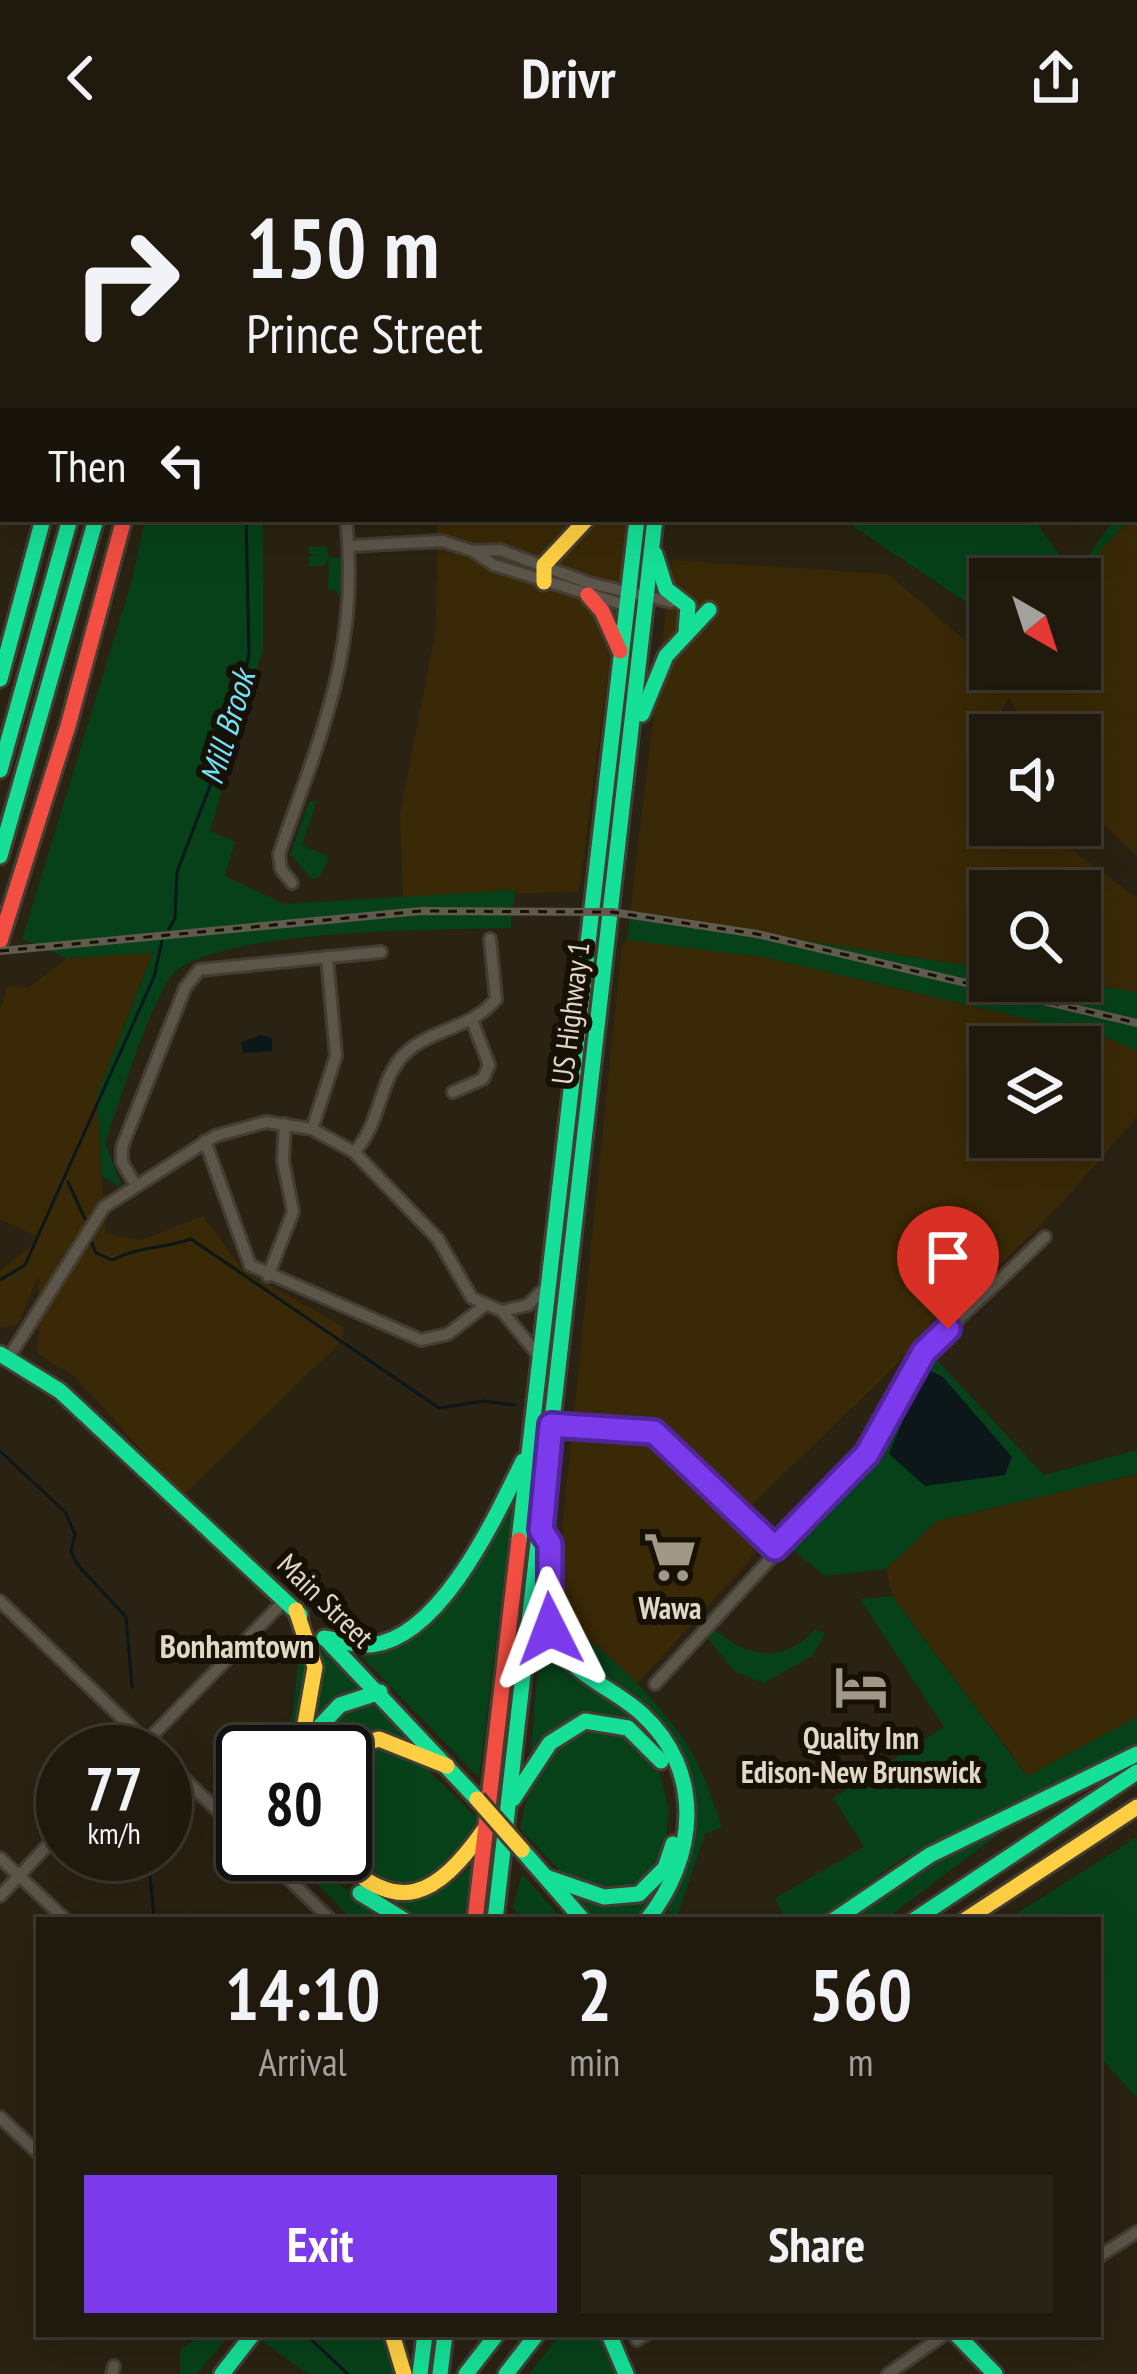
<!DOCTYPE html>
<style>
:root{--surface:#201a0e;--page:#282317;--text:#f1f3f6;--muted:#a2a19e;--line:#3d382e;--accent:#7c3aed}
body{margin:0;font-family:"PT Sans Narrow",sans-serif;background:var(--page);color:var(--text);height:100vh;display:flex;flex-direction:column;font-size:45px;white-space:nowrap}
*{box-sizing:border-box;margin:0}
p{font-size:39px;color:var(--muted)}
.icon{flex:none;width:66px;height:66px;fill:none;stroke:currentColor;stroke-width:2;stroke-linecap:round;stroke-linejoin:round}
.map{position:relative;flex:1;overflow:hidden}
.side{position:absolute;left:36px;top:1761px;width:1065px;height:420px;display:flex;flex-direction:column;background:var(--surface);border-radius:0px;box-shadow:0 12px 48px #0002,0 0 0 3px var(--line)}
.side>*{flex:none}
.guide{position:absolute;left:0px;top:0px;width:1137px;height:366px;box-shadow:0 12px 48px #0002,0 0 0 3px var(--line);background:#201a0e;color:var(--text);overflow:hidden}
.needle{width:78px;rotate:141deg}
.buttons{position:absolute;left:969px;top:402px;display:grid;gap:24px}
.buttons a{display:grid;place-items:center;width:132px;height:132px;border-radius:0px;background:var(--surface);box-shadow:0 12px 48px #0002,0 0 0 3px var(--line);font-size:60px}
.speed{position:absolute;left:36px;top:1569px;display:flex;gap:24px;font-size:60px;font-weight:700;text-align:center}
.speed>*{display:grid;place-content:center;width:156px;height:156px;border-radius:50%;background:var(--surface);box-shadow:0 12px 48px #0002,0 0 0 3px var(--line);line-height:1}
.speed small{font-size:30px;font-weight:400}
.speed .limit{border:6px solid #111;border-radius:18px;background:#fff;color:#111}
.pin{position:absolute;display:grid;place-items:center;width:102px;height:102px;color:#fff;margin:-123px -51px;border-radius:50% 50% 50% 0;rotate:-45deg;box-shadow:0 0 12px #0007}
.pin .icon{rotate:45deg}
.me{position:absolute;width:132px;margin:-66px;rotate:357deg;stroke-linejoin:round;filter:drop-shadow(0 0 9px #0008)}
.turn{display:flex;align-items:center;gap:42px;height:252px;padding:0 48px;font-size:54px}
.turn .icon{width:156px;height:156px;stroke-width:2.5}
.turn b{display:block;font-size:84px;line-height:102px}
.then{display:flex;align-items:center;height:114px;padding:0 48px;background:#0003;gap:24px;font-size:45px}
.eta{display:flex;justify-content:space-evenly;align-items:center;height:204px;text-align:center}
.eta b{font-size:72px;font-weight:700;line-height:84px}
.action{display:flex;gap:24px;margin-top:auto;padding:24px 48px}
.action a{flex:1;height:138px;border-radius:0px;background:var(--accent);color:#fff;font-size:48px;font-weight:700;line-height:138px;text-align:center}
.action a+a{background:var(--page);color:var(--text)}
header{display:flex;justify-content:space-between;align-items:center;height:156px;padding:0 48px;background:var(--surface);font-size:54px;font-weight:700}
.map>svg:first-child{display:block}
.built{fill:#3a2906;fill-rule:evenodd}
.green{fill:#074119}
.water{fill:#0b1719}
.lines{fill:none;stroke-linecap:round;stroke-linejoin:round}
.stream{stroke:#0b1719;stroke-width:3}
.street-casing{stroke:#433d32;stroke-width:16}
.fast-casing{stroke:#433d32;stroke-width:21}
.slow-casing{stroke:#433d32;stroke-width:21}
.jam-casing{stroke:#433d32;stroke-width:21}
.street{stroke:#5b554a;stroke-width:10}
.fast{stroke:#16e098;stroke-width:15}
.slow{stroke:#ffcf43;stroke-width:15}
.jam{stroke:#f24e42;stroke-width:15}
.rail-casing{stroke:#615b4f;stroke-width:8}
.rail{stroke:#161005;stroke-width:3;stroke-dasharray:9;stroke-linecap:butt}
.slow-bridge-casing{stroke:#433d32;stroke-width:21;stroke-linecap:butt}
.slow-bridge{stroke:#ffcf43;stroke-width:15}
.route-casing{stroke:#51269a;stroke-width:30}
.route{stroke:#7c3aed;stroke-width:21}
.labels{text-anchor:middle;stroke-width:12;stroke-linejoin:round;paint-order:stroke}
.street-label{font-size:30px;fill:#e1d8c8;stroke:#161005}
.poi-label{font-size:30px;font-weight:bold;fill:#e1d8c8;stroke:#161005}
.water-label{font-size:33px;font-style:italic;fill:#72e1fb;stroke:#161005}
.neighbourhood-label{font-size:33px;font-weight:bold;fill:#e1d8c8;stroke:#161005}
</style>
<header><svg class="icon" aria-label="back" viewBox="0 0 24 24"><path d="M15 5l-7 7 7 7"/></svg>Drivr<svg class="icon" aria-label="share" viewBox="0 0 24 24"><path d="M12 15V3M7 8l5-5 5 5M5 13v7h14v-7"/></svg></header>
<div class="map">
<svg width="1137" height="2218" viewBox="0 0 1137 2218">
<rect width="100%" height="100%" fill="#2a2212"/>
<!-- built -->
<g class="built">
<path d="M438,0H691V3Z"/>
<path d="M1137,357V699L1080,649V579H1032L1009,542L982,585L990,595V669H1051L1071,693L1137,742V836L1065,825H1080V735H990V813L630,758L672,404L888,418L986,502L990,499V513H1080V423H1072Z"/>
<path d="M437,363H628L579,736L403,741L400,658L436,473Z"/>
<path d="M631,784L768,802L1108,882L1137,895V961L1052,1058L752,1349L778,1373L635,1530L578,1474L553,1463L622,788ZM990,891H1080V981H990Z"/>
<path d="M153,796L97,939L105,1078L142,1084L203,1060L244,1115L344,1171L342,1185L183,1340L75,1221L38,1198L39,1119L18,1169L0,1172V1115L40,1082L0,1063V854L8,829L28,832L67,802Z"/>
<path d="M1137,1318V1561L1028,1620L892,1440L886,1413L937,1365Z"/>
</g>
<!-- green -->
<g class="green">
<path d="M145,363H263V493L210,675L235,686L225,720L284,748L515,734L511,772C448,774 202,772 170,822C144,862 123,939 105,986L122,1032L102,1020L97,939L153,797L67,802L22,783L132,424Z"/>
<path d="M842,363H1033L1063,403L1052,423H990V462Z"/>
<path d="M1114,363H1131L1073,422L1067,416L1091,396Z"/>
<path d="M326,390L329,401L343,402L340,442L336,434H328L329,402L324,410H308L309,400H321L309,398V391Z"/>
<path d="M317,644L302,689L329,701L320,721L312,723L290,698L309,646Z"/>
<path d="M630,758L990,813V825H1065L1137,836V895L1108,882L768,802L627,784Z"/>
<path d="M935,1202L1044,1319L1137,1294V1318L937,1365L886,1413L825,1420L788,1390L823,1347L815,1340Z"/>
<path d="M513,1348L479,1622L358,1497C418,1496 476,1394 513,1348Z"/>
<path d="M892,1440L1027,1620L1137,1561V1587L902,1703L818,1764H786L775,1742L864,1691L833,1642L944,1571L860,1443Z"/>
<path d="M542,1454L544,1464L643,1570L597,1556L531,1596Z"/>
<path d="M553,1463C601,1484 668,1553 694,1600C706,1622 713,1648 722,1671L705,1678L676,1764H665L686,1705L692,1629L573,1500Z"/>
<path d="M714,1473C746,1501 784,1509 815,1473L825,1478L812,1500L764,1527L735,1516L708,1483Z"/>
<path d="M301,1480L310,1517L294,1596H279L293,1556Z"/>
<path d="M322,1493L361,1533L309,1574Z"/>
<path d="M372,1544L410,1583L310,1596C323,1568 341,1551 372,1544Z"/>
<path d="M618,1572L658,1612L669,1653L665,1697L654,1718L625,1737L567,1722L520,1673C533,1609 545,1573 618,1572Z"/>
<path d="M366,1588L413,1599L477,1662L461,1699L416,1733L377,1728L345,1698V1597Z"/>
<path d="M1011,1669L884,1764H844L910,1717Z"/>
<path d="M1137,1681V1942L1098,1899V1764H1006Z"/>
<path d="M289,1698H315L333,1724L390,1764H352Z"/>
<path d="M471,1710L464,1764H414L378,1742C417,1743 443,1741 471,1710Z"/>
<path d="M522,1718L563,1764H522L513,1752Z"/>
<path d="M657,1732L641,1764H597L574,1738Z"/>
<path d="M202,2178H230L197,2218H180V2194Z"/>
<path d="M269,2178H383L398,2218H308L262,2185Z"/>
<path d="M560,2178H604L620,2218H529Z"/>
</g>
<!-- water -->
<g class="water">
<path d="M261,879L272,882V895L243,897L241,886Z"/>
<path d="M930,1215L943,1221L1012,1301L1005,1319L925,1330L889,1298L914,1237Z"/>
</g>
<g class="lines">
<!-- stream -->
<g class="stream">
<path d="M239,3L240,0"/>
<path d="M169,773L175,762L177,716L239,554L249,497L246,363"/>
<path d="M68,1026L85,1063"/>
<path d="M90,1083L96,1097L112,1104C140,1090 162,1093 191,1083L439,1252L483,1245L515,1249"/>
<path d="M0,1124L25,1109L154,821L162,785"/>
<path d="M0,1295L65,1356L75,1378L71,1396L78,1409L126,1461L132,1531"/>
<path d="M140,1698L137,1707L150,1720L154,1760"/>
<path d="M305,2178L348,2218"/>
</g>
<!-- street casing -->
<g class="street-casing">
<g id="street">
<path d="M351,3V0"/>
<path d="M0,266L3,269"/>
<path d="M349,390L442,385L473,395L494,409L628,450"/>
<path d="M476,395L500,394L589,427L671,446"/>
<path d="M292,727L281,713L279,698C320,581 361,491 346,363"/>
<path d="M453,936L483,923L489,909L472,864"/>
<path d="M312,973L336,900L327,801"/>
<path d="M205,985L250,1109L421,1184L448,1178L483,1151"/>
<path d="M354,996C380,969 378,931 400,903C424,873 472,874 496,843L490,783"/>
<path d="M136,1030L122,1006V991L185,832L199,814L381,796"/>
<path d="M268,1120L293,1056L283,1004L285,968"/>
<path d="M539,1200L502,1155L528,1149L543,1134"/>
<path d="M9,1201L104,1051L215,980L266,966L312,973L354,996L438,1083L472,1142L502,1155"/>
<path d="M550,1269L654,1276L775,1392"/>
<path d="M0,1445L157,1596"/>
<path d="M655,1528L867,1298L924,1196L1045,1081"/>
<path d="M136,1596L285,1444"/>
<path d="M165,1604L243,1679"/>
<path d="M263,1698L331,1764"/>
<path d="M0,1702L66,1764"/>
<path d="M0,1740L63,1673"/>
<path d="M0,1961L39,1998"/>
<path d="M1098,2101L1137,2076"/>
<path d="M637,2184L646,2178"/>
<path d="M112,2218L114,2210"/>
<path d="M888,2218L945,2178"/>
</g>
</g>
<!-- fast casing -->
<g class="fast-casing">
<g id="fast">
<path d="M145,0V3"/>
<path d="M198,0V3"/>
<path d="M58,3L59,0"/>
<path d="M706,3L707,0"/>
<path d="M0,86L3,82"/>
<path d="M655,398L666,433L688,450L686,475"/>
<path d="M0,523L43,363"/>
<path d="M642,558L666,500L709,454"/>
<path d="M0,614L70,363"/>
<path d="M0,700L96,363"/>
<path d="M0,1198L60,1235L300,1459"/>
<path d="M519,1384L637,363"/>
<path d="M547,1425C546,1446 546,1469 557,1488C576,1521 615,1533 642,1558C705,1616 697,1701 647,1764"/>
<path d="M324,1482C338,1484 357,1490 371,1489C441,1482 496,1360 523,1305"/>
<path d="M326,1483L477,1643"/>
<path d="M308,1583L340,1549L380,1536"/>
<path d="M513,1643L550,1587L585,1565L628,1572L661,1605"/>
<path d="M522,1694L583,1764"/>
<path d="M546,1721L604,1741L639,1738L665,1712L673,1688"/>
<path d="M360,1737L404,1764"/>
<path d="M495,1764L655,363"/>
<path d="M834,1764L930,1699L1137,1598"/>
<path d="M914,1764L1137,1616"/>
<path d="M609,2178L626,2218"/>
<path d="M956,2178L995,2218"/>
<path d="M222,2218L253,2178"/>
<path d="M420,2218L425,2178"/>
<path d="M440,2218L445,2178"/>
<path d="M466,2218L497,2178"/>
<path d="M506,2218L537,2178"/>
</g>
</g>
<!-- slow casing -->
<g class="slow-casing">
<g id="slow">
<path d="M119,0V3"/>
<path d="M171,0V3"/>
<path d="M544,426V409L587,363"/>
<path d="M296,1454L315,1511L300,1596"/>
<path d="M336,1596L379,1583L447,1610"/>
<path d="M335,1698C399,1762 436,1741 484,1674"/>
<path d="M965,1764L1137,1651"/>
<path d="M392,2178L404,2218"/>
</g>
</g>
<!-- jam casing -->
<g class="jam-casing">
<g id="jam">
<path d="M724,3L725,0"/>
<path d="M588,439L602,455L620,495"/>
<path d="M0,785L68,570L124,363"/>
<path d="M475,1764L519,1384"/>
</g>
</g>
<!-- street -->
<use href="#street" class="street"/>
<!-- fast -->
<use href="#fast" class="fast"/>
<!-- slow -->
<use href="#slow" class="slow"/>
<!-- jam -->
<use href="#jam" class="jam"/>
<!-- rail casing -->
<g class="rail-casing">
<path id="rail" d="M0,795L421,755L612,756L757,778L1137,867"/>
</g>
<!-- rail -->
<use href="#rail" class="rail"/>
<!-- slow-bridge casing -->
<g class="slow-bridge-casing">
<path id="slow-bridge" d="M477,1643L522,1694"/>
</g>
<!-- slow-bridge -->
<use href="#slow-bridge" class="slow-bridge"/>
</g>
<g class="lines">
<!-- route casing -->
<g class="route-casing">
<path id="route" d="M550,1473V1388L541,1374L551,1269L654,1276L775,1392L867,1298L924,1196L948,1173"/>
</g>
<!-- route -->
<use href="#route" class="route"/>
</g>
<!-- icons -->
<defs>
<g id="supermarket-bare" transform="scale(4.14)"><path d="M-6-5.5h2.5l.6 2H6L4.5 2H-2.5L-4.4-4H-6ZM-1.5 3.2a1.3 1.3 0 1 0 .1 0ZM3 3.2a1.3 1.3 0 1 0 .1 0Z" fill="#a19888" stroke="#161005" stroke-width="2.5" paint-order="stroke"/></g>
<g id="hotel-bare" transform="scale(4.14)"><path d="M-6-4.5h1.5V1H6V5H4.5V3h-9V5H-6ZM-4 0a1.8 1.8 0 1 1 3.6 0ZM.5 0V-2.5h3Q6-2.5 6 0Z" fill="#a19888" stroke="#161005" stroke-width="2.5" paint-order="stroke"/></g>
</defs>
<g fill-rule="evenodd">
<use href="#supermarket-bare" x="670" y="1401"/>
<use href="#hotel-bare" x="861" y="1531"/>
</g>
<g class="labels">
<!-- street labels -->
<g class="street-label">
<text transform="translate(571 857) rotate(-83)" y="10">US Highway 1</text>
<text transform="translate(325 1445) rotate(44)" y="10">Main Street</text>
</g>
<!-- poi labels -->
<g class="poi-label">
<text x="670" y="1463">Wawa</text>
<text x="861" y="1593">Quality Inn<tspan x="861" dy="34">Edison-New Brunswick</tspan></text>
</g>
<!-- water labels -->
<g class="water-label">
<text transform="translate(227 571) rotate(-73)" y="12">Mill Brook</text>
</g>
<!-- neighbourhood labels -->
<g class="neighbourhood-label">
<text x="237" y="1502">Bonhamtown</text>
</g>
</g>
</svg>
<div class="buttons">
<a><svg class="needle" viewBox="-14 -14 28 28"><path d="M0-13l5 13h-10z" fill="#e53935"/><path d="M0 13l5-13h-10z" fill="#a2a19e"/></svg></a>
<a><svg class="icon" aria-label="sound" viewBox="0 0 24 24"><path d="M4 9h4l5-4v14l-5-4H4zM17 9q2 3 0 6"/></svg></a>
<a><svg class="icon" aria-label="search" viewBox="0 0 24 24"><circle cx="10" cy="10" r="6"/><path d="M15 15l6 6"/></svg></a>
<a><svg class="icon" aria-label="layers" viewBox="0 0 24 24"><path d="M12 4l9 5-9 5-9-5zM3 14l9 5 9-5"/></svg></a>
</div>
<div class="speed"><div>77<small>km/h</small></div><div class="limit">80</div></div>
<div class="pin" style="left:948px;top:1173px;background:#d93025"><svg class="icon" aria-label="arrive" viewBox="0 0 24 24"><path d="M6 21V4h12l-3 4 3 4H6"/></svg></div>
<svg class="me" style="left:550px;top:1473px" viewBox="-20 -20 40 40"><path d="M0-17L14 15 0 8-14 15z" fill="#7c3aed" stroke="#fff" stroke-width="4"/></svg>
<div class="guide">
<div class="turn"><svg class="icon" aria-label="right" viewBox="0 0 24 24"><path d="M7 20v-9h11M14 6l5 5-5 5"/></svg><div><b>150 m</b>Prince Street</div></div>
<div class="then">Then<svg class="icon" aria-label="left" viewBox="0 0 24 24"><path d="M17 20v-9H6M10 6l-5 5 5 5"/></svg></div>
</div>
<section class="side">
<div class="eta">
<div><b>14:10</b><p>Arrival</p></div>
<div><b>2</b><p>min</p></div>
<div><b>560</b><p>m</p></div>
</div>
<div class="action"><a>Exit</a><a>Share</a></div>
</section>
</div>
